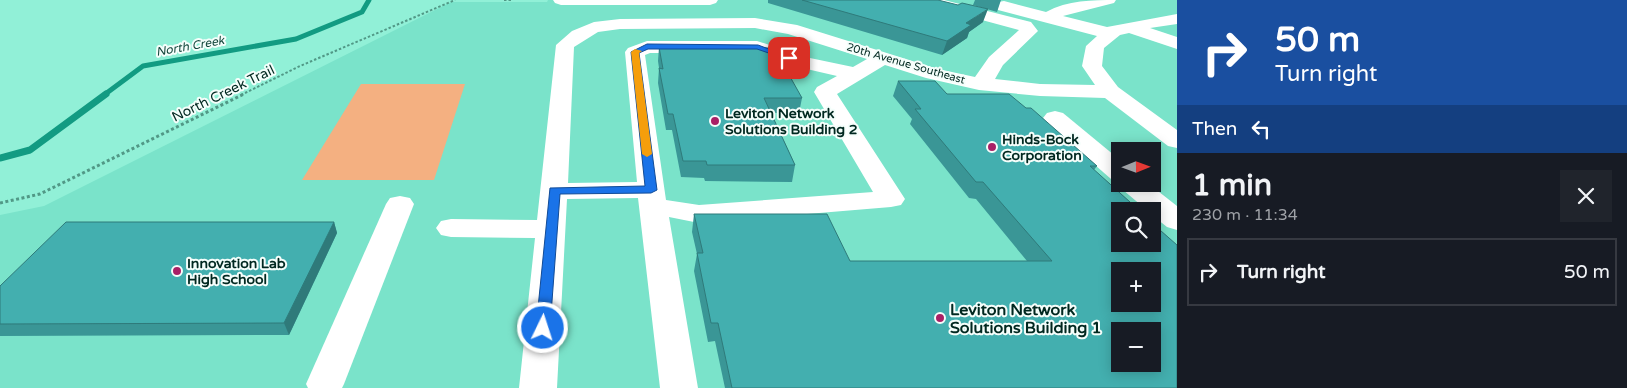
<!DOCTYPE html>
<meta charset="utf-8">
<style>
:root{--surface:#171b24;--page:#20242c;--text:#f1f3f6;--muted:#9ea1a6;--line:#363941}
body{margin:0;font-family:"Varela Round",sans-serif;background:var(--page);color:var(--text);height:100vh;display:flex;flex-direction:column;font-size:19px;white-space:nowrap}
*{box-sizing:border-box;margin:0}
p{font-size:16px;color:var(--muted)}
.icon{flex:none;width:28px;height:28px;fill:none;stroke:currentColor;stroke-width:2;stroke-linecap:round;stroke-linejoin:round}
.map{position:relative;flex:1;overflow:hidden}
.sheet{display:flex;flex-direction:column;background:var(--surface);width:450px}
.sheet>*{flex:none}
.banner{background:#1a4fa0;color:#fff;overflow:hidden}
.needle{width:32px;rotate:89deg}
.tools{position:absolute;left:1111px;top:142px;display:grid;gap:10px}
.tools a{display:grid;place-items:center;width:50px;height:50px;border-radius:0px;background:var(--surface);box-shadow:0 2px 12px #0003;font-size:25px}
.pin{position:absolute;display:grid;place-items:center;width:42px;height:42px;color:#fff;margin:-21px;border-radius:10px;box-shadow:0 2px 8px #0006}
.me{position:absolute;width:55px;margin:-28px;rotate:4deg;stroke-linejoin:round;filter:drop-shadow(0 0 4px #0008)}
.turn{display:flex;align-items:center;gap:18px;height:105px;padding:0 15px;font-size:22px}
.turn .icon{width:65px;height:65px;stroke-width:2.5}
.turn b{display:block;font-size:35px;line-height:42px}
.then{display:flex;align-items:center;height:48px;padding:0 15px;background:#0003;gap:10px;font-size:19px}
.round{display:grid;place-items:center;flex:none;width:52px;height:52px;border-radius:0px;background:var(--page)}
.headline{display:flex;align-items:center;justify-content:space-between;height:85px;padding:0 15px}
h1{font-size:30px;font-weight:700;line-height:38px}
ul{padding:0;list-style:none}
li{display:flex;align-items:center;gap:15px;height:68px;margin:0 10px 8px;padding:0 5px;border:2px solid var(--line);border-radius:0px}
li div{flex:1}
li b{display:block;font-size:19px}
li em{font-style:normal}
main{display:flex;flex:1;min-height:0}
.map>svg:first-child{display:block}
.built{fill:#7ae3ca;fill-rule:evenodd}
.green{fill:#f4b081}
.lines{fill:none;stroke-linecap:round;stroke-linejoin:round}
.stream-far1{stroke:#129b82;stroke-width:5}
.stream{stroke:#129b82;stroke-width:7}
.path-far1{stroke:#519886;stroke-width:2;stroke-dasharray:2.5 2;stroke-linecap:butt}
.path{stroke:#519886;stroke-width:3;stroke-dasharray:3 2.5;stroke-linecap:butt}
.minor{fill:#fff;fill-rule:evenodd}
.wall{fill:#3a9696}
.shaded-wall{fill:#2f7a7a}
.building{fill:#43afaf;stroke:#2f7a7a;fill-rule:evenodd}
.route{fill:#1a73e8;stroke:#114b97}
.slow{fill:#f59e0b}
.poi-dot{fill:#a92066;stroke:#f5fefb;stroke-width:2}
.labels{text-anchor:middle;stroke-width:4;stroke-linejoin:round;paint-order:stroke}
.far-street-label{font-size:11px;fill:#002820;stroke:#f5fefb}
.far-water-label{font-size:12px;font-style:italic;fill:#13463b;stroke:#f5fefb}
.street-label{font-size:14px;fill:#002820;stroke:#f5fefb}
.poi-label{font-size:14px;font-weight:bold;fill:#002820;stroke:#f5fefb;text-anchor:start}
.near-poi-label{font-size:16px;font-weight:bold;fill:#002820;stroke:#f5fefb;text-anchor:start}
</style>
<main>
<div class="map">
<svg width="1177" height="388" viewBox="0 0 1177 388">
<rect width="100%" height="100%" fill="#91f0d7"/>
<!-- built -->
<path class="built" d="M548,0H1177V388H0V215L44,206L451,2H547ZM1120,151H1152V184H1120ZM1120,211H1152V244H1120ZM1120,271H1152V304H1120ZM1120,331H1152V364H1120Z"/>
<!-- green -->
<path class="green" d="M361,84H465L434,180H302Z"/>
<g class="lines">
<!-- stream-far1 -->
<path class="stream-far1" d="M104,95L143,66L296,39L362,12L369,0"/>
<!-- stream -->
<path class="stream" d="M0,158L30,150L106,94"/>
<!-- path-far1 -->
<g class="path-far1">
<path d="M504,0H512"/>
<path d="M241,95L300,66L455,0"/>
</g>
<!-- path -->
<path class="path" d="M0,203L40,194L244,94"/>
<!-- minor -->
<g class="minor">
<path d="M553,0H718L716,3L710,5H561L555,3Z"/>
<path d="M917,0H944L1031,22L1038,31L1003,65L995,79L1040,84L1095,85L1082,66L1086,46L1097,36L998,10L996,6L998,2L1004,1L1046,12C1068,0 1092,0 1116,0L1114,3L1063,16L1107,27L1177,14V24L1150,28L1177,37V49L1129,33L1120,35L1104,48L1102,66L1118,87L1177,130V148L1168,146L1105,98L1040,96L979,90L926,78L885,65L837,94L905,199L901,205L891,207L699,223L669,217L698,388H660L638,198L567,199L557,388H519L535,238L451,237L441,235L436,228L441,221L451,219L537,220L556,45L572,31L594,22L620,19L755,18L797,25L938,69L975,77L989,57L1019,30L919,3ZM755,28L788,34L867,59L853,67L810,58L757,41H647L628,48L625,52L637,182L568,183L574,47L598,32L620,29ZM650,53H755L798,67L837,76L817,87L814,92L873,192L699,205L666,200L645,55Z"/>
<path d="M1055,111L1063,113L1120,160V181L1111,179L1047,123L1043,118L1047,113Z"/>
<path d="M1120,184H1149L1177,206V230L1167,227L1152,215V211H1148L1123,190Z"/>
<path d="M400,196L410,198L414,204L344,384L342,388H308L306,384L386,204L390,198Z"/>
</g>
</g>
<!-- wall -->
<g class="wall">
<path d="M768,0H938L983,22L969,32L967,38L942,55L768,3Z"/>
<path d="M975,0H1001L997,12L973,5Z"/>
<path d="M659,47L774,57L802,98L799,113H771L795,165L792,182L705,181L704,178L681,177L672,130H666L658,83L659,68L658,61Z"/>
<path d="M898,81L947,94L1026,108L1097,166L1094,170L1177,388H725L715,341L708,342L694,271L697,254L692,232L694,214L850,261H1027L976,199L969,198L910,124L912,119L893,96Z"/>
<path d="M334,222L337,233L289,335L0,336V286Z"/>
</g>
<!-- shaded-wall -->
<g class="shaded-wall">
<path d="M988,9L983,22L969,32L967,38L942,55L947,41L966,23Z"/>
<path d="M334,222L337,233L289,335L284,323Z"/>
</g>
<!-- building -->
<g class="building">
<path d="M802,0H938L958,5L962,3L988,9L966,23L971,25L947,41Z"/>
<path d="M659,47L769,48L774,57H779L802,98H764L795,165H707L706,161H683L673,114H668L659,68L663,69Z"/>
<path d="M898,81H935L947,94H1009L1026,108H1031L1097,166H1090L1140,211H1120V244H1152V223L1177,245V388H732L718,323H711L697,253H703L694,214H827L850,261H1052L983,182H976L915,109H921ZM1120,271H1152V304H1120ZM1120,331H1152V364H1120Z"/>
<path d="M66,222H334L284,323L0,324V286Z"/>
</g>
<!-- route -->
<path class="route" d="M647,44L758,45L793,58L789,60L757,49H648L639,53L657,190L651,193L560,194L550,328L548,332L543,334L538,332L536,328L550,188L645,186L631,52Z"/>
<!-- slow -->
<path class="slow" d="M635,49L642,51L639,53L652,154L647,157L642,154L631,52Z"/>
<!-- markers -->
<g class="poi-dot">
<circle cx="715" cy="121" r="5"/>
<circle cx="992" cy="147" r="5"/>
<circle cx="177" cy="271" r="5"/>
<circle cx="940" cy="318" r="5"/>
</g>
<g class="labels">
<!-- far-street labels -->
<g class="far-street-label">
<text transform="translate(906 63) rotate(16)" y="4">20th Avenue Southeast</text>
</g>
<!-- far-water labels -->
<g class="far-water-label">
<text transform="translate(190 46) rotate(-10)" y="4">North Creek</text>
</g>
<!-- street labels -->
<g class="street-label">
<text transform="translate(223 93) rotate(-26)" y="5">North Creek Trail</text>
</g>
<!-- poi labels -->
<g class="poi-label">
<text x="725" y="118">Leviton Network<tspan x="725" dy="16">Solutions Building 2</tspan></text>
<text x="1002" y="144">Hinds-Bock<tspan x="1002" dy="16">Corporation</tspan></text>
<text x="187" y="268">Innovation Lab<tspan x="187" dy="16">High School</tspan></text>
</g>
<!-- near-poi labels -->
<g class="near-poi-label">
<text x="950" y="315">Leviton Network<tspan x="950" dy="18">Solutions Building 1</tspan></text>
</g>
</g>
</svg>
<div class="tools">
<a><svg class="needle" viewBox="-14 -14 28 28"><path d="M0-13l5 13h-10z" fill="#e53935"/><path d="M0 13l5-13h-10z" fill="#9ea1a6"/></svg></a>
<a><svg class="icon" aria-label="search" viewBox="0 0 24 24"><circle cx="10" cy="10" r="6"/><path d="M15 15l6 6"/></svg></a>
<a>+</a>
<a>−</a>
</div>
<div class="pin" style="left:789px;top:58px;background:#d93025"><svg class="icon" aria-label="arrive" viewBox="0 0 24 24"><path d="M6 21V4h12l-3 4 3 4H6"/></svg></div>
<svg class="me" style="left:543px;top:328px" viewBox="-20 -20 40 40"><circle r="17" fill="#1a73e8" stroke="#fff" stroke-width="3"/><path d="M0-11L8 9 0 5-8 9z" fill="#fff"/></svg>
</div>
<section class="sheet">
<div class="banner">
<div class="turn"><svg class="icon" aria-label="right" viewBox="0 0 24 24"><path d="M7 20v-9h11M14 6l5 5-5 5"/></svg><div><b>50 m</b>Turn right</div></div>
<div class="then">Then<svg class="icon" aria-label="left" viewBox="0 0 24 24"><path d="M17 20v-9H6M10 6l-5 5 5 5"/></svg></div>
</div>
<div class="headline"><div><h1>1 min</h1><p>230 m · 11:34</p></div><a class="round"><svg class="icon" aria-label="close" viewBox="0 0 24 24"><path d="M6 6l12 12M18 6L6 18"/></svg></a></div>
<ul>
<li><svg class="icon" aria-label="right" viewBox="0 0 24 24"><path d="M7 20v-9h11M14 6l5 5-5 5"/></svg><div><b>Turn right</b></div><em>50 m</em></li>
</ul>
</section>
</main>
